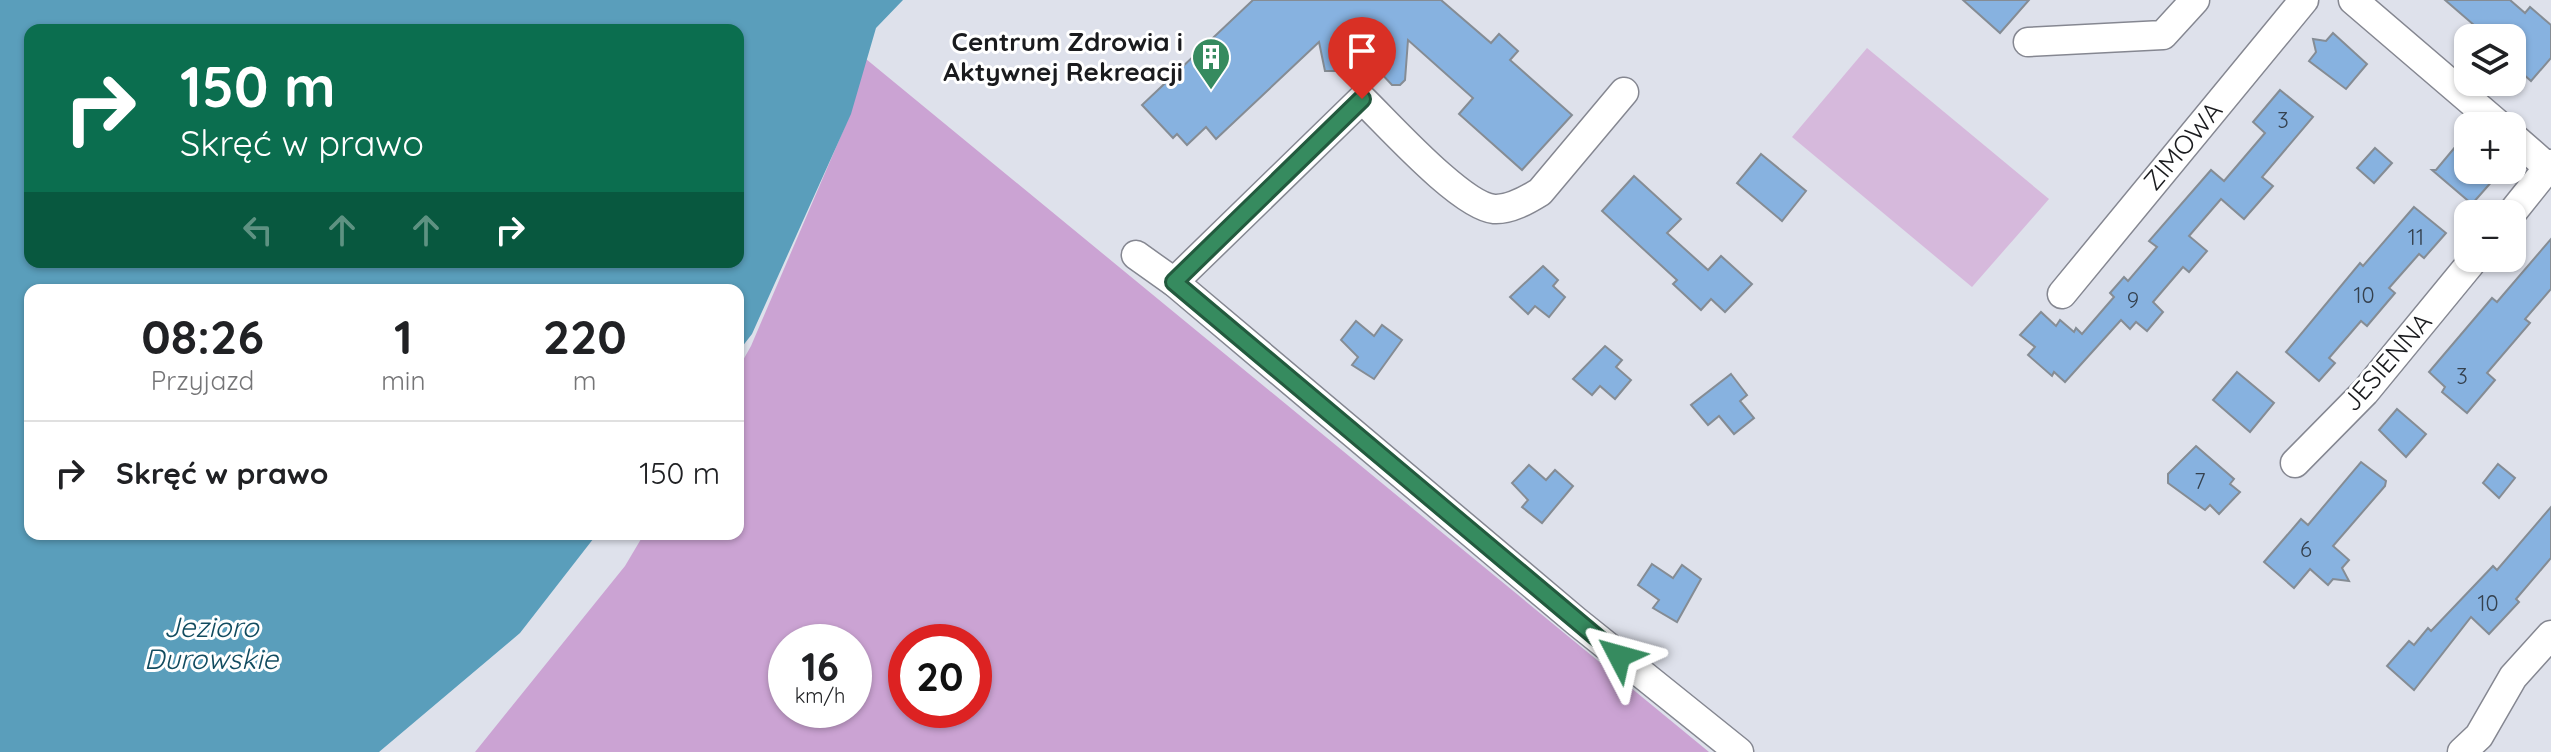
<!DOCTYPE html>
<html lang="pl">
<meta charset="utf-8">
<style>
:root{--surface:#fff;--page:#f6f6f6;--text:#202124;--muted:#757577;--line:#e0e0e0}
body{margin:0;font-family:Quicksand,sans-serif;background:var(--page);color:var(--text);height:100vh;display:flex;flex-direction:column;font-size:30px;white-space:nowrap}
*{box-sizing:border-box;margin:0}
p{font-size:26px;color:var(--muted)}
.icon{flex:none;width:44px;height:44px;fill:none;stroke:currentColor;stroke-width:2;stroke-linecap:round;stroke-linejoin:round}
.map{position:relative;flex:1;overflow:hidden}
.drawer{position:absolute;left:24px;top:284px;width:720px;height:256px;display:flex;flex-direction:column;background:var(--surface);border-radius:16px;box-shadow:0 2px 6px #0004}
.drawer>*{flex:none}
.banner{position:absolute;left:24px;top:24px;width:720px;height:244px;border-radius:16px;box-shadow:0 2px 6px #0004;background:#0b6e4f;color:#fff;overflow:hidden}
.fabs{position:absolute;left:2454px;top:24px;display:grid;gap:16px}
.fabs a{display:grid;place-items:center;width:72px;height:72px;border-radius:16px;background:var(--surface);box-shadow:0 2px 6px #0004;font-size:40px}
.speed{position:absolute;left:768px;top:624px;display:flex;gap:16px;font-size:40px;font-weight:700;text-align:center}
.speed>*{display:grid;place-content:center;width:104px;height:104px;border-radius:50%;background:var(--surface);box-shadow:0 2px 6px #0004;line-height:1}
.speed small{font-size:20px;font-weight:400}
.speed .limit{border:12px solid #d22;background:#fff;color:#111}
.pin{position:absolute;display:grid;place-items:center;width:68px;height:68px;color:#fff;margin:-82px -34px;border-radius:50% 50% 50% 0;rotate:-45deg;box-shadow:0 0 8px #0007}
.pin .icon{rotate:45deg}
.me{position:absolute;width:88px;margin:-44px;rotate:309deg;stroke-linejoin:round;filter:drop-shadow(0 0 6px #0008)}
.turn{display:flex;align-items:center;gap:28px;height:168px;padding:0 24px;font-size:36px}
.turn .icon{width:104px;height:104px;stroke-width:2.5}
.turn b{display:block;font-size:56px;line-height:68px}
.lanes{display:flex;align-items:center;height:76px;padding:0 24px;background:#0003;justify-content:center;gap:40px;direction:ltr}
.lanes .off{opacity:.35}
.eta{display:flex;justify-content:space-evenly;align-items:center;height:136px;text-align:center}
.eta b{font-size:48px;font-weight:800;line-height:56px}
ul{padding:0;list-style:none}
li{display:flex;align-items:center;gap:24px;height:104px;padding:0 24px;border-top:2px solid var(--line)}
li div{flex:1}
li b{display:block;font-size:30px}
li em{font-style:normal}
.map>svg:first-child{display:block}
.green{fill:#d6b9dc}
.forest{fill:#cba3d3;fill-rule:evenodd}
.water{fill:#5a9ebb;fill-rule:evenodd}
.building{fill:#87b2e0;stroke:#858c94;stroke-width:2}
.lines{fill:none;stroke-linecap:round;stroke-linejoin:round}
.minor-casing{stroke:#858791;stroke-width:31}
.minor{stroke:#fff;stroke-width:28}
.route-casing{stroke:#235a3e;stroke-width:20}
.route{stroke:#368b5f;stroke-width:14}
.labels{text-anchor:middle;stroke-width:6;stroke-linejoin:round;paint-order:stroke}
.number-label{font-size:22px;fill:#35414e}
.poi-label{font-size:26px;font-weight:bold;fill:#1a1b1e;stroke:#fff;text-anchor:end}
.street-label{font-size:26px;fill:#1a1b1e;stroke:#fff}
.water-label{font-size:28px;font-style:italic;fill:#124c60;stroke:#fff}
</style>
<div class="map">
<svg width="2551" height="752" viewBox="0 0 2551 752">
<rect width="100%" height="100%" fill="#dee1eb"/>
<!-- green -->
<path class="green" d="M1867,48L2049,199L1972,287L1792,137Z"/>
<!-- forest -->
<path class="forest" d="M866,59L1709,752H475L625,566L644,534H738V369L751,346L849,117ZM786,642H854V710H786ZM906,642H974V710H906Z"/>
<!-- water -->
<path class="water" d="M0,0H903L876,28L851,114L752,334L738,352V290H30V534H597L520,633L379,752H0ZM30,30H738V262H30Z"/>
<!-- building -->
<g class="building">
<path d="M1253,0H1441L1491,43L1499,34L1518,51L1510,60L1572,115L1522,170L1459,114L1473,98L1408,40L1405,80L1400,85H1392L1350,40L1342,71H1325L1319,42L1216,139L1206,127L1187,145L1177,134L1173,138L1142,105Z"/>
<path d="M1963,0H2029L2000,33Z"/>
<path d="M2445,0H2510L2525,13L2530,7L2551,25V58L2531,81L2512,64V38H2489Z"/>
<path d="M2333,33L2367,64L2346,89L2309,61L2316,52L2313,39L2326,41Z"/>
<path d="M2280,90L2313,117L2262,177L2273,186L2244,219L2221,199L2189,236L2207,251L2189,272L2183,267L2153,302L2163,312L2147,331L2136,322L2130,329L2121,320L2065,382L2054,372L2052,376L2028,355L2035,347L2020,335L2041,312L2056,326L2060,320L2074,332L2076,328L2082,334L2114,297L2110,293L2124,277L2128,281L2157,247L2149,241L2211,170L2224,181L2265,133L2253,122Z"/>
<path d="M2456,146L2468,156V170H2484L2494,179L2472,204L2432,170H2436Z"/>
<path d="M2375,148L2392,163L2374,183L2357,168Z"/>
<path d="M1761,154L1806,191L1782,221L1737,183Z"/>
<path d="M1634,176L1681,219L1667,233L1708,270L1721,256L1752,284L1725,312L1711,299L1701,310L1673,284L1677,280L1602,211Z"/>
<path d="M2414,207L2446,233L2424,258L2419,254L2389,288L2395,293L2367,326L2361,321L2329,358L2335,363L2319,381L2286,352L2360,263L2363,266Z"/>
<path d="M2551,239V289L2525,319L2530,323L2487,373L2495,380L2467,413L2442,392L2445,387L2429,372L2492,298L2497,302Z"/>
<path d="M1543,266L1558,280L1553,286L1565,297L1549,317L1535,306L1528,314L1510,297Z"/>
<path d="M1356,321L1374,336L1382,325L1402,340L1374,379L1352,365L1358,357L1341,340Z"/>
<path d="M1605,346L1622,360L1616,367L1631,380L1615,399L1600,386L1592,395L1573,379Z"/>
<path d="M2237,372L2274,403L2250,432L2213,400Z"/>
<path d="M1731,374L1747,395L1740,401L1754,418L1734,434L1719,416L1708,425L1691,405Z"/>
<path d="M2397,409L2426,434L2406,457L2379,430Z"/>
<path d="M2196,446L2234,479L2230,484L2240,492L2219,514L2210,505L2205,510L2168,483V474Z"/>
<path d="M2361,462L2386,481L2385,486L2333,546L2349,560L2342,568L2349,581L2333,579L2328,585L2310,569L2294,588L2264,562L2301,519L2308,525Z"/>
<path d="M2498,464L2515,478L2499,498L2483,483Z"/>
<path d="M1529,465L1546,480L1555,470L1573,486L1542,523L1522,507L1528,500L1512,483Z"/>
<path d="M2551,507V558L2516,599L2519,602L2489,634L2471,617L2414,690L2387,666L2409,641L2414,645L2428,628L2431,631L2493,566L2497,570Z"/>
<path d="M1652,564L1673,578L1682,565L1701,579L1677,622L1653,608L1659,600L1638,585Z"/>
</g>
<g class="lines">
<!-- minor casing -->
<g class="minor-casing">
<g id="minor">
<path d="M2353,0L2500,126"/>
<path d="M2028,42L2163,35L2195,0"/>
<path d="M2512,136L2551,170"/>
<path d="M2511,214L2551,164"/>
<path d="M1136,255L1174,282L1576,621L1739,752"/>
<path d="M1174,282L1362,99C1388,124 1461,206 1494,209C1510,210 1527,200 1540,192L1624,92"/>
<path d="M2062,294L2304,0"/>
<path d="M2295,463L2365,392L2475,258"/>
<path d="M2462,752L2479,736L2513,677L2551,635"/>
</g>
</g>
<!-- minor -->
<use href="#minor" class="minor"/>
</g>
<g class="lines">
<!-- route casing -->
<g class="route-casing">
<path id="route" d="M1362,99L1174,282L1619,656"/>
</g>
<!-- route -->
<use href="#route" class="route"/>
</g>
<!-- icons -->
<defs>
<g id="building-pin" transform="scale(2)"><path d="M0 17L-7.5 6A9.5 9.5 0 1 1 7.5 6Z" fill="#368b5f" stroke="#fff"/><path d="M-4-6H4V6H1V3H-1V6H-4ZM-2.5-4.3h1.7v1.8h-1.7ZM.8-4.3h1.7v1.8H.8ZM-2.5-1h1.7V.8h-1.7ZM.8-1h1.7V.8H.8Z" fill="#fff"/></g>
</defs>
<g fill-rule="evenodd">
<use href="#building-pin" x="1211" y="57"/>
</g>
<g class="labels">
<!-- number labels -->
<g class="number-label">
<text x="2283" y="128">3</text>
<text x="2416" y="245">11</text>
<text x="2364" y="303">10</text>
<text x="2133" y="308">9</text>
<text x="2462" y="384">3</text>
<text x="2200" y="489">7</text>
<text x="2306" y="557">6</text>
<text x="2488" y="611">10</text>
</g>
<!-- poi labels -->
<g class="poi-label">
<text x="1183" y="51">Centrum Zdrowia i<tspan x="1183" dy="30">Aktywnej Rekreacji</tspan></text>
</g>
<!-- street labels -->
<g class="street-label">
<text transform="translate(2183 146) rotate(-50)" y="9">ZIMOWA</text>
<text transform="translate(2387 362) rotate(-49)" y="9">JESIENNA</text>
</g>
<!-- water labels -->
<g class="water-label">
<text x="211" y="637">Jezioro<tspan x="211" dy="32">Durowskie</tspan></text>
</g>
</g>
</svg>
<div class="fabs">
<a><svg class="icon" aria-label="layers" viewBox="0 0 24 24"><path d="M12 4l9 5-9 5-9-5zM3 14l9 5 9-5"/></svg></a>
<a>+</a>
<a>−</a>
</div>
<div class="speed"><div>16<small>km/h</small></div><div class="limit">20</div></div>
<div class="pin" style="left:1362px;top:99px;background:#d93025"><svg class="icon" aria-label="arrive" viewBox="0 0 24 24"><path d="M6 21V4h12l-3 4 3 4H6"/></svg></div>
<svg class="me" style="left:1619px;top:656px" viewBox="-20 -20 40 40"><path d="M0-17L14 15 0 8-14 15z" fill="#368b5f" stroke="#fff" stroke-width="4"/></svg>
<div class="banner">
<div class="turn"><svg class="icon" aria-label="right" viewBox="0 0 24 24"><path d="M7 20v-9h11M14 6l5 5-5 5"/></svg><div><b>150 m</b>Skręć w prawo</div></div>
<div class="lanes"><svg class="icon off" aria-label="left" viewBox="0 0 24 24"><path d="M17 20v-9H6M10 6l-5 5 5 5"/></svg><svg class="icon off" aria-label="ahead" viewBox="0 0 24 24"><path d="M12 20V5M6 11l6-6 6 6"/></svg><svg class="icon off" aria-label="ahead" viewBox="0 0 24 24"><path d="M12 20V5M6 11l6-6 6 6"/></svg><svg class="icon" aria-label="right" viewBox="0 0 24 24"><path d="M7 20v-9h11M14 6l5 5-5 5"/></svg></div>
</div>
<section class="drawer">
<div class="eta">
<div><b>08:26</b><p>Przyjazd</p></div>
<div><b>1</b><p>min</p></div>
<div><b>220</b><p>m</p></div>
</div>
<ul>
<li><svg class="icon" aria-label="right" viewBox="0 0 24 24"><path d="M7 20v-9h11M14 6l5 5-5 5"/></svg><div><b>Skręć w prawo</b></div><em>150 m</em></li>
</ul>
</section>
</div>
